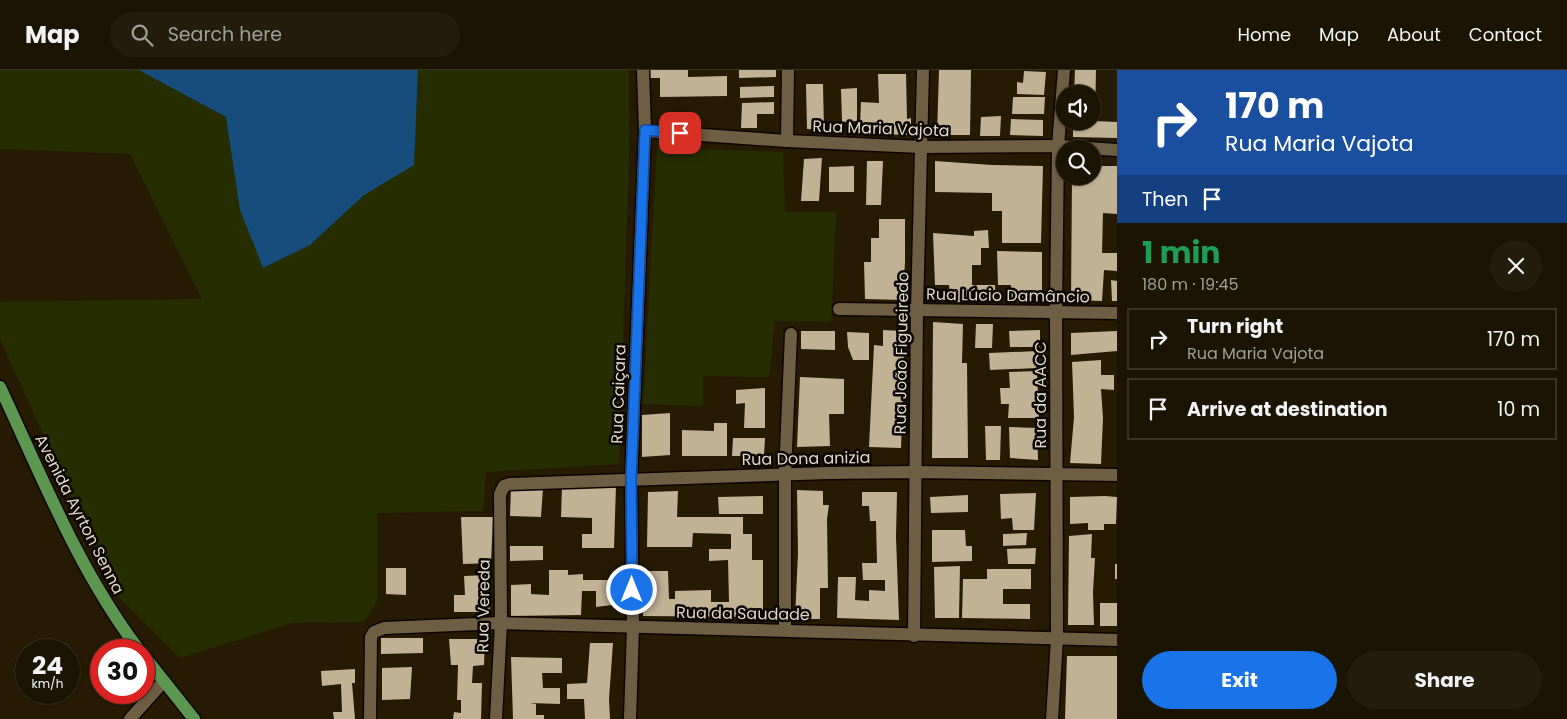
<!DOCTYPE html>
<meta charset="utf-8">
<style>
:root{--surface:#1c1402;--page:#251d0c;--text:#f1f3f6;--muted:#a09e99;--line:#3a3324;--accent:#1a73e8}
body{margin:0;font-family:Poppins,sans-serif;background:var(--page);color:var(--text);height:100vh;display:flex;flex-direction:column;font-size:19px;white-space:nowrap}
*{box-sizing:border-box;margin:0}
p{font-size:16px;color:var(--muted)}
.icon{flex:none;width:28px;height:28px;fill:none;stroke:currentColor;stroke-width:2;stroke-linecap:round;stroke-linejoin:round}
.map{position:relative;flex:1;overflow:hidden}
.sheet{display:flex;flex-direction:column;background:var(--surface);width:450px}
.sheet>*{flex:none}
.banner{background:#1a4fa0;color:#fff;overflow:hidden}
.tools{position:absolute;left:1056px;top:15px;display:grid;gap:10px}
.tools a{display:grid;place-items:center;width:45px;height:45px;border-radius:50%;background:var(--surface);box-shadow:0 1px 4px #0004,0 0 0 1px var(--line);font-size:25px}
.speed{position:absolute;left:15px;top:569px;display:flex;gap:10px;font-size:25px;font-weight:700;text-align:center}
.speed>*{display:grid;place-content:center;width:65px;height:65px;border-radius:50%;background:var(--surface);box-shadow:0 1px 4px #0004,0 0 0 1px var(--line);line-height:1}
.speed small{font-size:12px;font-weight:400}
.speed .limit{border:8px solid #d22;background:#fff;color:#111}
.pin{position:absolute;display:grid;place-items:center;width:42px;height:42px;color:#fff;margin:-21px;border-radius:10px;box-shadow:0 2px 8px #0006}
.me{position:absolute;width:55px;margin:-28px;rotate:0deg;stroke-linejoin:round;filter:drop-shadow(0 0 4px #0008)}
.turn{display:flex;align-items:center;gap:18px;height:105px;padding:0 25px;font-size:22px}
.turn .icon{width:65px;height:65px;stroke-width:2.5}
.turn b{display:block;font-size:35px;line-height:42px}
.then{display:flex;align-items:center;height:48px;padding:0 25px;background:#0003;gap:10px;font-size:19px}
.round{display:grid;place-items:center;flex:none;width:52px;height:52px;border-radius:26px;background:var(--page)}
.summary{display:flex;align-items:center;justify-content:space-between;height:85px;padding:0 25px}
h1{font-size:30px;font-weight:700;line-height:38px;color:#1e9e55}
.primary-button{display:flex;gap:10px;margin-top:auto;padding:10px 25px}
.primary-button a{flex:1;height:58px;border-radius:30px;background:var(--accent);color:#fff;font-size:20px;font-weight:700;line-height:58px;text-align:center}
.primary-button a+a{background:var(--page);color:var(--text)}
ul{padding:0;list-style:none}
li{display:flex;align-items:center;gap:15px;height:62px;margin:0 10px 8px;padding:0 15px;border:2px solid var(--line);border-radius:0px}
li div{flex:1}
li b{display:block;font-size:19px}
li em{font-style:normal}
header{display:flex;align-items:center;gap:30px;box-sizing:border-box;height:70px;padding:0 25px;background:var(--surface);border-bottom:1px solid var(--line)}
header strong{font-size:24px}
nav{display:flex;gap:28px;margin-inline-start:auto;font-size:18px}
.search{width:350px;height:45px;background:var(--page);display:flex;align-items:center;gap:12px;box-sizing:border-box;padding:0 18px;border-radius:28px;color:var(--muted);font-size:19px}
main{display:flex;flex:1;min-height:0}
.map>svg:first-child{display:block}
.green{fill:#262e01}
.water{fill:#164d7d}
.building{fill:#c1b195}
.lines{fill:none;stroke-linecap:round;stroke-linejoin:round}
.minor-casing{stroke:#0f0500;stroke-width:15}
.major-casing{stroke:#0f0500;stroke-width:15}
.minor{stroke:#6d5e44;stroke-width:12}
.major{stroke:#5c9752;stroke-width:12}
.route-casing{stroke:#114b97;stroke-width:12}
.route{stroke:#1a73e8;stroke-width:9}
.labels{text-anchor:middle;stroke-width:5;stroke-linejoin:round;paint-order:stroke}
.street-label{font-size:16px;fill:#dfd7c9;stroke:#0b0601}
</style>
<header>
<strong>Map</strong>
<div class="search"><svg class="icon" aria-label="search" viewBox="0 0 24 24"><circle cx="10" cy="10" r="6"/><path d="M15 15l6 6"/></svg>Search here</div>
<nav><a>Home</a><a>Map</a><a>About</a><a>Contact</a></nav>
</header>
<main>
<div class="map">
<svg width="1117" height="649" viewBox="0 0 1117 649">
<rect width="100%" height="100%" fill="#261a02"/>
<!-- green -->
<g class="green">
<path d="M0,0H629V86L619,394L486,402L483,441L377,443V532L364,552L293,553L180,588L115,523L0,269V232L202,229L130,84L0,79Z"/>
<path d="M657,78L783,82L785,142H836L831,252L775,251L769,307L703,306V336L643,334Z"/>
</g>
<!-- water -->
<path class="water" d="M139,0H418L414,95L364,125L310,175L263,198L240,140L226,47Z"/>
<!-- building -->
<g class="building">
<path d="M650,0H688V7L727,6V26L660,27V8H650Z"/>
<path d="M739,0H776V7L739,8Z"/>
<path d="M939,0H971L970,65H937Z"/>
<path d="M1075,0H1096L1095,51L1117,52V68L1073,67V51H1092V24H1074Z"/>
<path d="M1024,1L1046,2L1044,25L1017,24V12L1023,13Z"/>
<path d="M878,4H906L907,49L911,48V65L880,64V55H860L861,32L879,33Z"/>
<path d="M806,14H823L824,60L807,59Z"/>
<path d="M774,16V27L740,28V17Z"/>
<path d="M857,18V51L842,52L841,19Z"/>
<path d="M1013,27H1045L1044,44H1012Z"/>
<path d="M774,32V44H757V58H741L742,33Z"/>
<path d="M1001,46L1000,66H980L981,47Z"/>
<path d="M1011,49L1043,50V66L1010,65Z"/>
<path d="M822,88L819,131H801L804,89Z"/>
<path d="M867,91H883L881,135H866Z"/>
<path d="M935,91L992,95L1043,96L1041,173H1002V141H992V123L935,122Z"/>
<path d="M854,96V122H829V97Z"/>
<path d="M1092,96H1117V144L1103,143L1102,183H1117V201L1104,200L1102,231L1071,230L1072,106H1092Z"/>
<path d="M879,149H905V192L903,230L865,229L864,192H871V168H879Z"/>
<path d="M988,160L989,178H981V195H972V215H995L996,232H951L949,215H935L933,163L974,166V161Z"/>
<path d="M997,181L1042,182V232H1011V215H998Z"/>
<path d="M1111,210L1117,211V231H1112Z"/>
<path d="M933,252L963,254L962,293H967L968,388H932Z"/>
<path d="M976,254H993L992,278H975Z"/>
<path d="M883,260L903,261L904,291L901,378L869,377L874,275L883,276Z"/>
<path d="M1040,260V277H1010L1009,261Z"/>
<path d="M801,261H835V280L801,279Z"/>
<path d="M1117,261V281L1071,285V263Z"/>
<path d="M847,262L869,263V290H853L848,277Z"/>
<path d="M1038,281L1037,298L990,300L989,283Z"/>
<path d="M1101,290V305H1114V320L1101,319L1103,348L1101,394L1070,393L1074,347L1072,292Z"/>
<path d="M1037,301L1039,348H1008L1009,334H1001L1000,318H1010L1009,302Z"/>
<path d="M800,307L844,309V344H829L830,376L797,377Z"/>
<path d="M765,318V358H744L745,333L736,334V320Z"/>
<path d="M670,343V385L642,387V345Z"/>
<path d="M714,353H727V386H682V360L714,361Z"/>
<path d="M985,356H1001L1000,390H986Z"/>
<path d="M1009,357L1037,358L1038,390L1010,388Z"/>
<path d="M733,368H765L764,386H732Z"/>
<path d="M616,415L614,478H582V464H592V448L561,447L562,416Z"/>
<path d="M543,418L541,447L510,446L511,419Z"/>
<path d="M797,420L823,421V435H829L827,449L828,518H820V549H795L798,483Z"/>
<path d="M678,421L677,447H743V464H752V490H763V547L643,546L644,501H668L669,529H675V521L711,520V532H729L728,490L709,491V479H731V464L693,463L692,477H647L648,422Z"/>
<path d="M862,422H897L896,467L899,550L837,548L838,507H856L855,530L869,531V520L885,521V510H863L862,493H877L876,451H870L869,436H862Z"/>
<path d="M1036,423L1034,460H1013L1012,448L1001,449L1000,424Z"/>
<path d="M968,425V442L931,443L930,427Z"/>
<path d="M763,426V444H719L718,427Z"/>
<path d="M1105,426L1117,427L1116,454H1104V460H1088V453L1070,454V427Z"/>
<path d="M461,447H493L491,493L463,494Z"/>
<path d="M932,460H965L966,476H972V491L932,492Z"/>
<path d="M1027,463L1026,475L1003,476V464Z"/>
<path d="M1092,464L1091,488H1095L1093,522L1094,555H1068L1069,466Z"/>
<path d="M510,476H543V490L510,491Z"/>
<path d="M1036,478L1035,494H1008L1007,479Z"/>
<rect x="1115" y="494" width="2" height="15"/>
<path d="M960,496L959,548H935L934,497Z"/>
<path d="M386,498H406V525L386,524Z"/>
<path d="M987,499H1031V519H1003V534H1030V549L962,548L963,509H987Z"/>
<path d="M549,500H568V505L583,504V510H613L612,535L596,537V521H582L581,545L511,546V515L531,514V524L549,525Z"/>
<path d="M488,505L490,542H454V525H465L464,506Z"/>
<rect x="1100" y="533" width="17" height="23"/>
<path d="M381,568H423V583L381,584Z"/>
<path d="M449,569H485L484,595L473,596L472,613H482L481,649H453L454,642L461,643V630H457L458,595H451Z"/>
<path d="M590,573H613L609,629L610,649H585L584,629H567V614L587,613Z"/>
<path d="M1067,586H1117V649H1065Z"/>
<path d="M511,587L562,588V603H542L543,618H560V634L530,633L536,634V645H544V649H513Z"/>
<path d="M412,597L410,629L382,630V598Z"/>
<path d="M355,599V613H352L355,649H334L333,642H342L341,614L322,616L321,601Z"/>
</g>
<g class="lines">
<!-- minor casing -->
<g class="minor-casing">
<g id="minor">
<path d="M645,61L787,71L921,77L1058,76L1117,80"/>
<path d="M787,71L788,0"/>
<path d="M839,239L1117,243"/>
<path d="M785,560V404L791,264"/>
<path d="M914,566L917,240L923,0"/>
<path d="M130,649L163,612"/>
<path d="M370,649L371,567L374,562L384,558L501,553L1117,570"/>
<path d="M496,649L501,553L500,424L504,416L510,414L827,403L916,402L1117,405"/>
<path d="M630,649L633,557L631,410L645,61L643,0"/>
<path d="M1052,649L1057,569L1056,242L1058,76L1064,0"/>
</g>
</g>
<!-- major casing -->
<g class="major-casing">
<g id="major">
<path d="M0,317C42,407 79,501 139,580"/>
<path d="M144,586L194,649"/>
</g>
</g>
<!-- minor -->
<use href="#minor" class="minor"/>
<!-- major -->
<use href="#major" class="major"/>
</g>
<g class="lines">
<!-- route casing -->
<g class="route-casing">
<path id="route" d="M632,520L631,410L645,60L680,63"/>
</g>
<!-- route -->
<use href="#route" class="route"/>
</g>
<g class="labels">
<!-- street labels -->
<g class="street-label">
<text transform="translate(881 58) rotate(2)" y="6">Rua Maria Vajota</text>
<text transform="translate(1008 225) rotate(1)" y="6">Rua Lúcio Damâncio</text>
<text transform="translate(901 283) rotate(-89)" y="6">Rua João Figueiredo</text>
<text transform="translate(618 324) rotate(-88)" y="6">Rua Caiçara</text>
<text transform="translate(1040 325) rotate(-90)" y="6">Rua da AACC</text>
<text transform="translate(806 388) rotate(-1)" y="6">Rua Dona anizia</text>
<text transform="translate(80 444) rotate(63)" y="6">Avenida Ayrton Senna</text>
<text transform="translate(483 536) rotate(-89)" y="6">Rua Vereda</text>
<text transform="translate(743 543) rotate(1)" y="6">Rua da Saudade</text>
</g>
</g>
</svg>
<div class="tools">
<a><svg class="icon" aria-label="sound" viewBox="0 0 24 24"><path d="M4 9h4l5-4v14l-5-4H4zM17 9q2 3 0 6"/></svg></a>
<a><svg class="icon" aria-label="search" viewBox="0 0 24 24"><circle cx="10" cy="10" r="6"/><path d="M15 15l6 6"/></svg></a>
</div>
<div class="speed"><div>24<small>km/h</small></div><div class="limit">30</div></div>
<div class="pin" style="left:680px;top:63px;background:#d93025"><svg class="icon" aria-label="arrive" viewBox="0 0 24 24"><path d="M6 21V4h12l-3 4 3 4H6"/></svg></div>
<svg class="me" style="left:632px;top:520px" viewBox="-20 -20 40 40"><circle r="17" fill="#1a73e8" stroke="#fff" stroke-width="3"/><path d="M0-11L8 9 0 5-8 9z" fill="#fff"/></svg>
</div>
<section class="sheet">
<div class="banner">
<div class="turn"><svg class="icon" aria-label="right" viewBox="0 0 24 24"><path d="M7 20v-9h11M14 6l5 5-5 5"/></svg><div><b>170 m</b>Rua Maria Vajota</div></div>
<div class="then">Then<svg class="icon" aria-label="arrive" viewBox="0 0 24 24"><path d="M6 21V4h12l-3 4 3 4H6"/></svg></div>
</div>
<div class="summary"><div><h1>1 min</h1><p>180 m · 19:45</p></div><a class="round"><svg class="icon" aria-label="close" viewBox="0 0 24 24"><path d="M6 6l12 12M18 6L6 18"/></svg></a></div>
<ul>
<li><svg class="icon" aria-label="right" viewBox="0 0 24 24"><path d="M7 20v-9h11M14 6l5 5-5 5"/></svg><div><b>Turn right</b><p>Rua Maria Vajota</p></div><em>170 m</em></li>
<li><svg class="icon" aria-label="arrive" viewBox="0 0 24 24"><path d="M6 21V4h12l-3 4 3 4H6"/></svg><div><b>Arrive at destination</b></div><em>10 m</em></li>
</ul>
<div class="primary-button"><a>Exit</a><a>Share</a></div>
</section>
</main>
